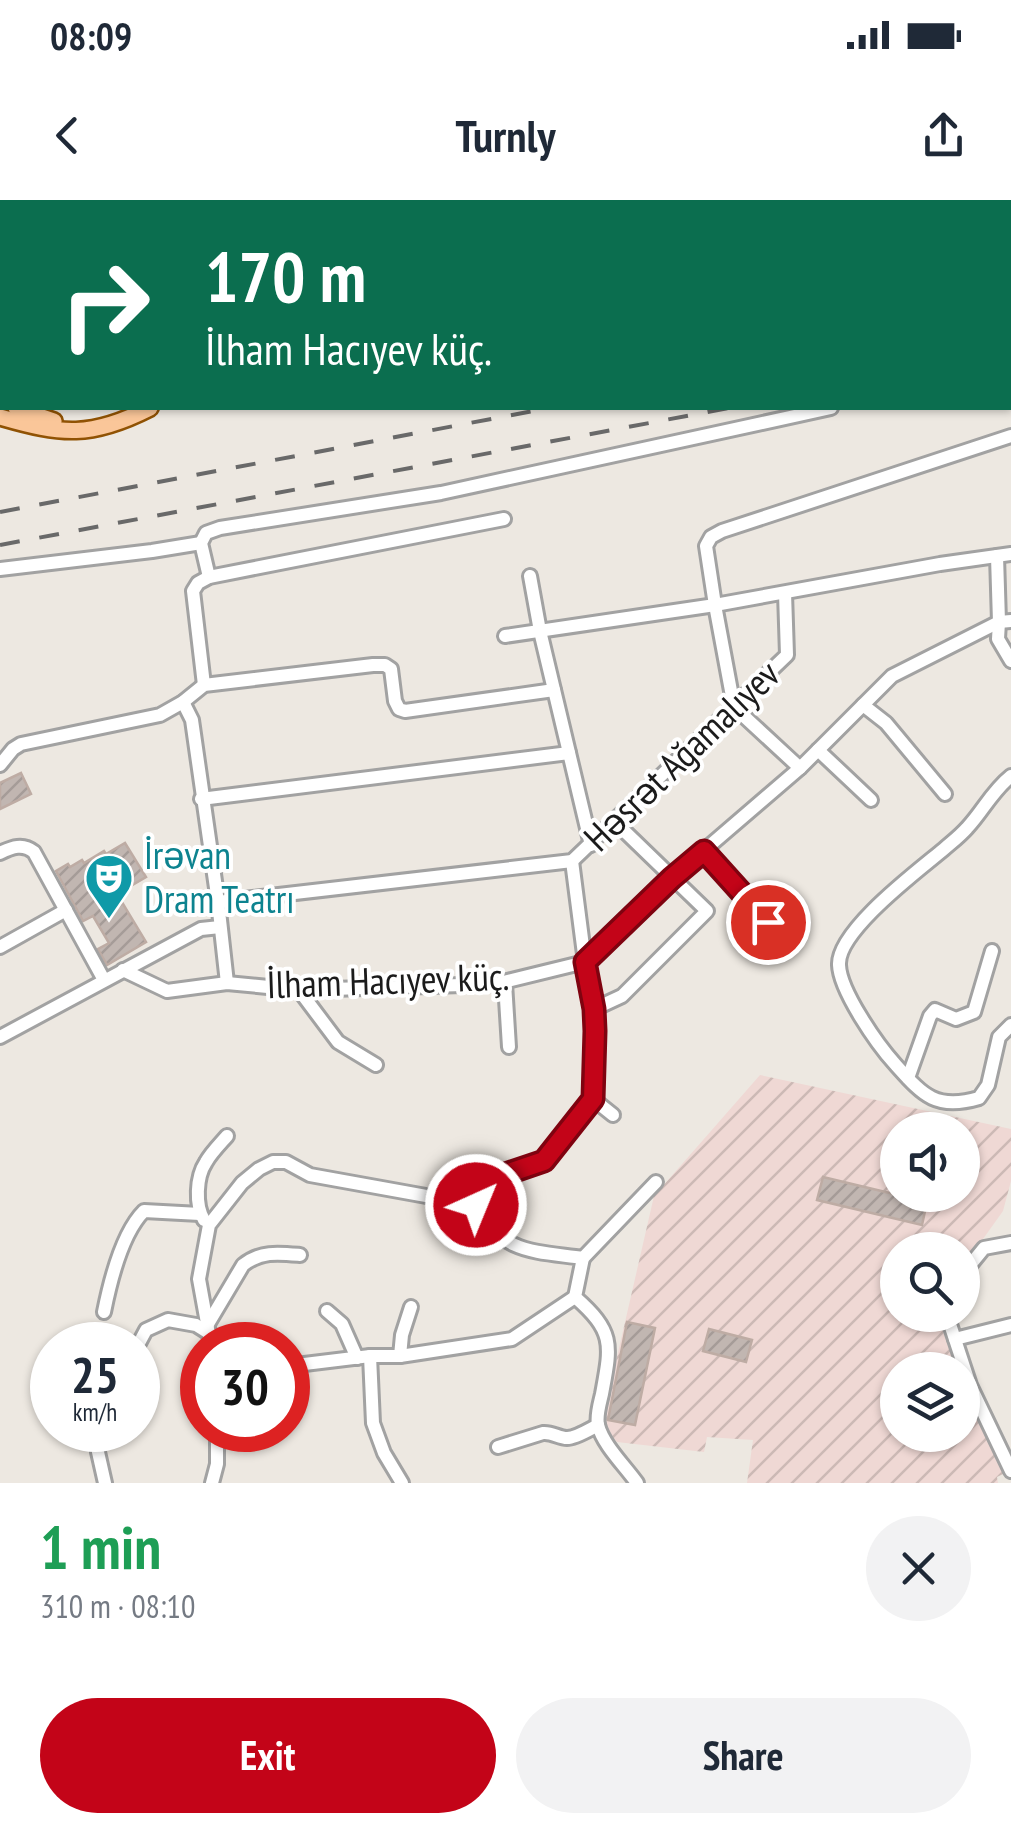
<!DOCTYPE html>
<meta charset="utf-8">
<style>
:root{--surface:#fff;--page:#f2f2f3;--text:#1f2937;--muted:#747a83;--accent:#c30418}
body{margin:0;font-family:"PT Sans Narrow",sans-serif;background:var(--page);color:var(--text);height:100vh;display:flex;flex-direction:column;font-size:38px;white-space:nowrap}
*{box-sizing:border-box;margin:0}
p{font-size:32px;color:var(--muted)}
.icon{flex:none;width:55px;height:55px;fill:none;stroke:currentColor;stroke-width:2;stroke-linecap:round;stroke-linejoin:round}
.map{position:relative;height:1283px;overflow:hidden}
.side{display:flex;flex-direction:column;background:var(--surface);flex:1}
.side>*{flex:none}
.guide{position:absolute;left:0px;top:0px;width:1012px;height:210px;box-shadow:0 2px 8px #0004;background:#0b6e4f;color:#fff;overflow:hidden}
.controls{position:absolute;left:880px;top:912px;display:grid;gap:20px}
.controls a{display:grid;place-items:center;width:100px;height:100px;border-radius:50%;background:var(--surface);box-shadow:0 2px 8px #0004;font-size:50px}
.speed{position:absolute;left:30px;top:1122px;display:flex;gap:20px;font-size:50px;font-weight:700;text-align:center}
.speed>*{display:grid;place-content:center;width:130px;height:130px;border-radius:50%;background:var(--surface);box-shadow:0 2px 8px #0004;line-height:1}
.speed small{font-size:25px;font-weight:400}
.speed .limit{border:15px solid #d22;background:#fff;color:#111}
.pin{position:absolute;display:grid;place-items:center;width:85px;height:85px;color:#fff;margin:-42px;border:5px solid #fff;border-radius:50%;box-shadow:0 2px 10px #0007}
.me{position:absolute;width:110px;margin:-55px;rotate:44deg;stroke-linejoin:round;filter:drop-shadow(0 0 8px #0008)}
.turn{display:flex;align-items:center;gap:35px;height:210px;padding:0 40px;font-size:45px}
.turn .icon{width:130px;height:130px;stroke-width:2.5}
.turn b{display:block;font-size:70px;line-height:85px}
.round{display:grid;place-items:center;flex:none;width:105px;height:105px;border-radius:52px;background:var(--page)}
.overview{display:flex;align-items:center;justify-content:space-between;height:170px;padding:0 40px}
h1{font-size:60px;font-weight:600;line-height:75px;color:#1e9e55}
.primary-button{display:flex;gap:20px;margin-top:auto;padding:20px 40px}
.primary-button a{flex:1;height:115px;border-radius:60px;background:var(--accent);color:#fff;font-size:40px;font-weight:600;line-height:115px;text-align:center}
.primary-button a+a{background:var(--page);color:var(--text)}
.status{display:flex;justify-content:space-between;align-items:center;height:70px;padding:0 50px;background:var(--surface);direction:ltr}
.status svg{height:28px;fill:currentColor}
header{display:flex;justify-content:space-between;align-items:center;height:130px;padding:0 40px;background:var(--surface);font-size:45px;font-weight:600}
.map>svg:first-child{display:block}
.military{fill:url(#military-furrows);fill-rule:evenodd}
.building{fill:url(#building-hatch);stroke:#beaca4;stroke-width:2.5}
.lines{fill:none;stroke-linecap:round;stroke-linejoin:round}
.minor-casing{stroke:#a2a2a2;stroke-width:18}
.major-casing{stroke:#905203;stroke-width:20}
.minor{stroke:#fff;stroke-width:12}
.major{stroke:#fac699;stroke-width:15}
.rail{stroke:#696969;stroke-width:4;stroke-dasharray:20 20;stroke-linecap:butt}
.route-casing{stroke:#7f0310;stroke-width:25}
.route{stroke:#c30418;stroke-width:18}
.labels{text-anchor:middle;stroke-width:8;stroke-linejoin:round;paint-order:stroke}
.street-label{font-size:38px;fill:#1b1b1b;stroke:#fff}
.culture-label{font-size:38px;fill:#0d838f;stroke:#fff;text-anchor:start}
</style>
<div class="status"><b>08:09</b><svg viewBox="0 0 49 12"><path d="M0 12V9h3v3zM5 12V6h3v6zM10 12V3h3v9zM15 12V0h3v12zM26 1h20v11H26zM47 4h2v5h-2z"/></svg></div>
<header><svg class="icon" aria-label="back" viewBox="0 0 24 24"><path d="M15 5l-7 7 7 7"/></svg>Turnly<svg class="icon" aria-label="share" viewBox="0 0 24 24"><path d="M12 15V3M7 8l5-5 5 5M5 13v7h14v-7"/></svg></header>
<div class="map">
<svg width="1011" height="1283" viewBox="0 0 1011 1283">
<defs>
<pattern id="military-furrows" width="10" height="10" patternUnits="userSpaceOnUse" patternTransform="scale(2.5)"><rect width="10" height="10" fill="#efd8d4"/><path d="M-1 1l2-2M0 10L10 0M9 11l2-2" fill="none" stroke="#ccb9b5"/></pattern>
<pattern id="building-hatch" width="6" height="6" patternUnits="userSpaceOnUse" patternTransform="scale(2.5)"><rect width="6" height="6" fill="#c1b6b1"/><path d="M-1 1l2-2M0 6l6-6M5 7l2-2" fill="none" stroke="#a59c98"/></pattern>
</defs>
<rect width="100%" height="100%" fill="#ede8e1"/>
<!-- military -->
<path class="military" d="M760,875L1011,929V981L1003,1011L963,1067L962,1050H898V1115H937L957,1170H898V1235H962L963,1184L1005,1273L997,1277L998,1283H747L753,1240L707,1237L704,1252L617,1242L606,1230L603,1218L654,996ZM898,930H962V995H898Z"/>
<!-- building -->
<g class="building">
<path d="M21,573L31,594L0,609V583Z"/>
<path d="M125,643L146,677L117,694L146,742L107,765L98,749L109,743L93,716L83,721L56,671L68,664L70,667L82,660L84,663L104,651L106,654Z"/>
<path d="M823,977L927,1002L922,1025L817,1000Z"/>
<path d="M627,1122L655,1128L635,1225L608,1220Z"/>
<path d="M709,1129L752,1140L746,1162L703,1151Z"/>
</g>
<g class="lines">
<!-- minor casing -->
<g class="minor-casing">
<g id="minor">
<path d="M789,0V2"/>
<path d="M915,0V2"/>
<path d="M6,2V0"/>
<path d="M0,14L2,15"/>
<path d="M0,51L2,41"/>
<path d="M1010,171H1011"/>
<path d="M997,356L999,422L998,439L1011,461"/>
<path d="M0,369L152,351L201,343"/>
<path d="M530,376L540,431L591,645"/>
<path d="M209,377L201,343L206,333L220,328L441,293L831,208"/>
<path d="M505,436L715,405L940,364L1011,354"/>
<path d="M204,485L193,391L198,383L209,377L504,319"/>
<path d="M183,502L192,520L218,702L227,783"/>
<path d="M863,505L886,523L945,594"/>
<path d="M818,550L871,600"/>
<path d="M0,565L13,549L21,544L160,515L183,502L204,485L373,465H385L391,469L395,501L399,509L405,511L554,490"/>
<path d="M800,568L734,507L715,405L706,346L711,337L722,331L1011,236"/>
<path d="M1011,576C992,591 983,611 967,628C960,636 952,642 944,649C919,670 837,731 839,765C840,791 877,844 895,864C922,894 935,911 979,898L988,885L999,837L1011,825"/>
<path d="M201,599L569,553"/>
<path d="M705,651L768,722"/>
<path d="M0,653C12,647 23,643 34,652L104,780"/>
<path d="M572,661L585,762L594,809L595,831L593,899L544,961L488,980L480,991L476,1005C502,1054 533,1051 583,1058L575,1097C615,1132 611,1145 602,1194C600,1203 596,1215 598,1225C603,1245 625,1266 637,1283"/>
<path d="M218,702L572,661L787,455L785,393"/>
<path d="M0,747L66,710"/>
<path d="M123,770L167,791L227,783L299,790L495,784L585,762L672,678L800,568L892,476L999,422L1011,421"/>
<path d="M505,783L509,847"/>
<path d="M299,790L338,842L376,865"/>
<path d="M594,809L622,796L707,711L615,622"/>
<path d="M0,837L201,729L220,727"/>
<path d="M908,878L930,816L935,810L956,819L974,812L992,751"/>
<path d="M593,899L613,915"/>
<path d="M204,1020C195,1005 196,977 206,962C211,953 220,944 227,936"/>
<path d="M583,1058L656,982"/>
<path d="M962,1075L984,1048L1011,1043"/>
<path d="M327,1111L342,1124L357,1158"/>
<path d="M104,1112C110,1082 122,1033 144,1011L200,1014"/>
<path d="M947,1115L970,1185L1011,1271"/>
<path d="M208,1124L243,1065C261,1051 278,1053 300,1055"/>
<path d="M955,1139L1011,1125"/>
<path d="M138,1145L146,1130L168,1120L196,1125L228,1145"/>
<path d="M211,1145L199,1079L209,1025L242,983L259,969L273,962H286L310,975L476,1005"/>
<path d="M370,1156L373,1223L384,1253L402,1283"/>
<path d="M400,1156L402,1135L411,1107"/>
<path d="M288,1166L370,1156H400L512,1139L575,1097"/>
<path d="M99,1230L98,1252L105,1283"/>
<path d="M498,1247L543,1233C552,1232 559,1238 567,1238C576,1238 590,1229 598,1225"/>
<path d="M212,1283L217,1264V1230"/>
</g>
</g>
<!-- major casing -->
<g class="major-casing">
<g id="major">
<path d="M1010,36H1011"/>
<path d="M0,200L2,201"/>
<path d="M16,208L54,221"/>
<path d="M0,217C62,235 91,238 150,208"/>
</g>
</g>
<!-- minor -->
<use href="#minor" class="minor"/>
<!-- major -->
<use href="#major" class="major"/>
<!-- rail -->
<g class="rail">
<path d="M32,2L33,0"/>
<path d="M0,89L2,84"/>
<path d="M1010,117H1011"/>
<path d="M1010,146H1011"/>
<path d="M0,312L549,208"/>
<path d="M0,345L729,208"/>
</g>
</g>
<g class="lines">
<!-- route casing -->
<g class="route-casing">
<path id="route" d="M476,1005L480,990L488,980L544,961L593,899L595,831L594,809L585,762L672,678L704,651L768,722"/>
</g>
<!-- route -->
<use href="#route" class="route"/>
</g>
<!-- icons -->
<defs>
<g id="theatre-pin" transform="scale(2.5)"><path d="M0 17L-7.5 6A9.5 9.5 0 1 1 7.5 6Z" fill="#0f9aa8" stroke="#fff"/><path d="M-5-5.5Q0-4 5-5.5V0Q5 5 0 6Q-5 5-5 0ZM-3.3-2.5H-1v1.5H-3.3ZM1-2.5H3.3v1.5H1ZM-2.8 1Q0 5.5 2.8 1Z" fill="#fff"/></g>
</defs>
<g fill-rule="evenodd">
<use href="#theatre-pin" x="109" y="678"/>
</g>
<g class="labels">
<!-- street labels -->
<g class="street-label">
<text transform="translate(682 556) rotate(-44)" y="13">Həsrət Ağamalıyev</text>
<text transform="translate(388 781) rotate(-2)" y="13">İlham Hacıyev küç.</text>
</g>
<!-- culture labels -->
<g class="culture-label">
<text x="144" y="669">İrəvan<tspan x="144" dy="44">Dram Teatrı</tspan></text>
</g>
</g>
</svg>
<div class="controls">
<a><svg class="icon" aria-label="sound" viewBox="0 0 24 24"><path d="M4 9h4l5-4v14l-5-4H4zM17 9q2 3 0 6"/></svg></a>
<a><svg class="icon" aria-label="search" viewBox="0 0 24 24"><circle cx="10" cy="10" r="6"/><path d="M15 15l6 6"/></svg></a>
<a><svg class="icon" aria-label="layers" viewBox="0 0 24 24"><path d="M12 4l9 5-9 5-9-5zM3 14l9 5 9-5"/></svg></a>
</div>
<div class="speed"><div>25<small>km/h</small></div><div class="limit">30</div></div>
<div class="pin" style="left:768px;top:722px;background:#d93025"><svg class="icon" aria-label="arrive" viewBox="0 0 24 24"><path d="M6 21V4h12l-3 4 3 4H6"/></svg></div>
<svg class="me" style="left:476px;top:1005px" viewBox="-20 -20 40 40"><circle r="17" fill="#c30418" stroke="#fff" stroke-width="3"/><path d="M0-11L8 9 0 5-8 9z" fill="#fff"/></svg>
<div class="guide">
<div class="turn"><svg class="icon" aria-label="right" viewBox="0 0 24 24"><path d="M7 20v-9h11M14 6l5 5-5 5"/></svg><div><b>170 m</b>İlham Hacıyev küç.</div></div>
</div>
</div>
<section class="side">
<div class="overview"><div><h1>1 min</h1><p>310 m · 08:10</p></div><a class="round"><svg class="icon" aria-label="close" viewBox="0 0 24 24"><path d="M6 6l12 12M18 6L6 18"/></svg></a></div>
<div class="primary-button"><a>Exit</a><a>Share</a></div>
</section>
